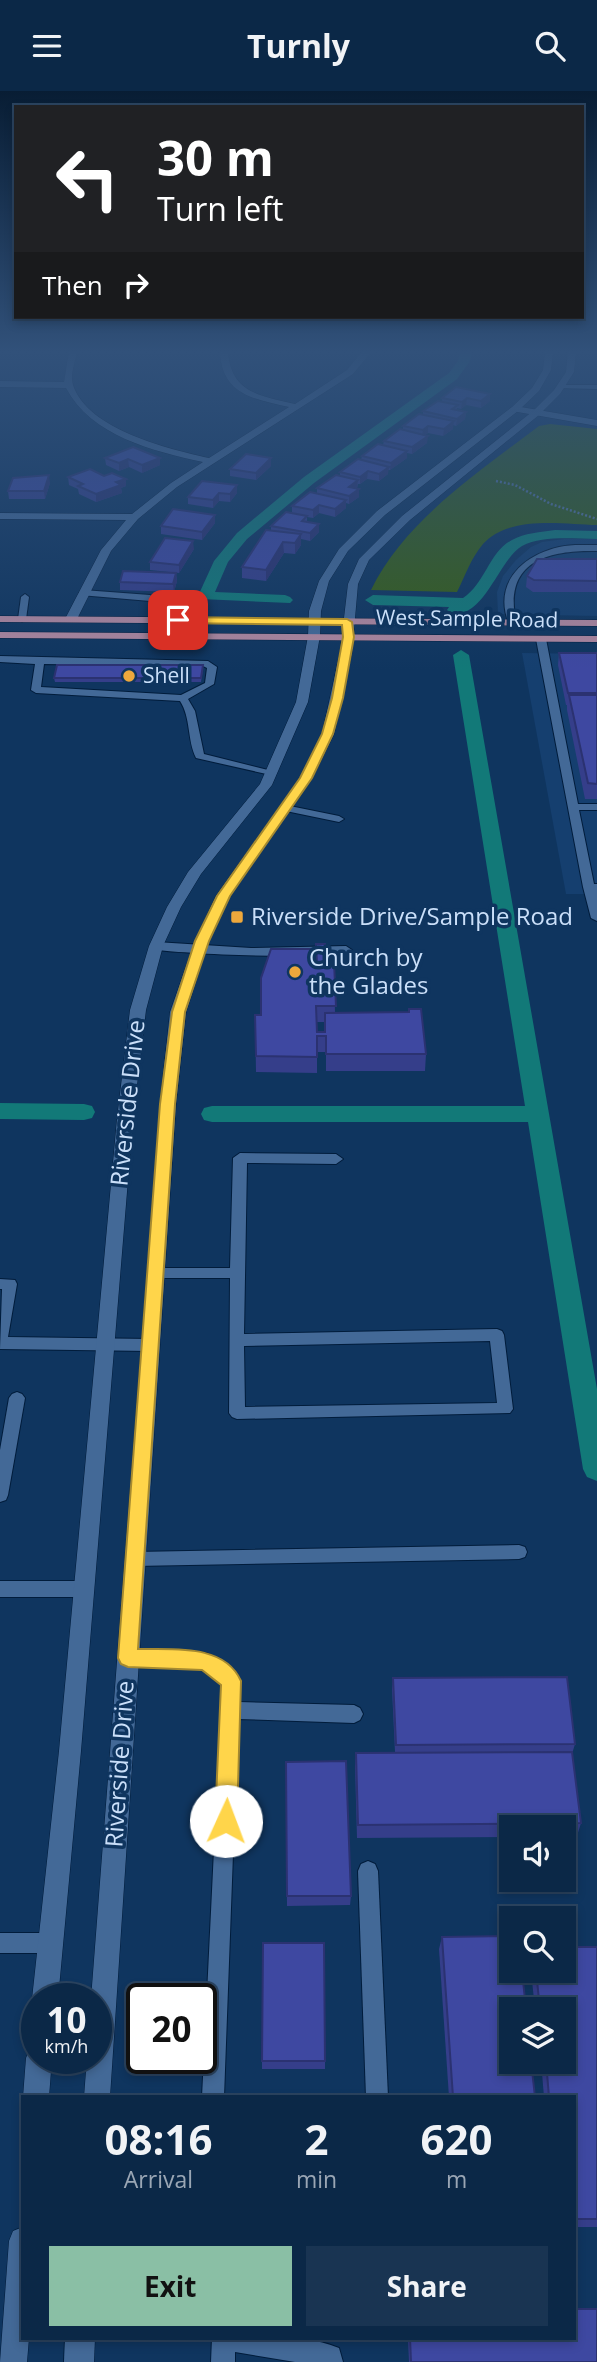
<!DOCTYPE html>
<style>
:root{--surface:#0b2847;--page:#193452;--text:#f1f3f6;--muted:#9aa6b4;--line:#2b4460;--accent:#8abfa5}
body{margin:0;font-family:"Open Sans",sans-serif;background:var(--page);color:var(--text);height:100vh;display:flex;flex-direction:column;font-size:26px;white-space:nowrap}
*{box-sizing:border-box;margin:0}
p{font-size:23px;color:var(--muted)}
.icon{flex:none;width:38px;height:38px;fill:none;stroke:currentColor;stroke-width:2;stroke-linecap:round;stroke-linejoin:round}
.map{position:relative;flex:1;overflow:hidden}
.details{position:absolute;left:21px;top:2004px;width:555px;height:245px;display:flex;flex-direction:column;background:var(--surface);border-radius:0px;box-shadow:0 4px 10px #0003,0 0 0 2px var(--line)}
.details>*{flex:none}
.top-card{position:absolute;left:14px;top:14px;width:570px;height:214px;border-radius:0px;box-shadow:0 4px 10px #0003,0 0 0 2px var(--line);background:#202124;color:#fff;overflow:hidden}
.buttons{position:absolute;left:499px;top:1724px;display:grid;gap:14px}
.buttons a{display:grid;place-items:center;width:77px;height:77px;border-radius:0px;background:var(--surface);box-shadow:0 4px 10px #0003,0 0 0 2px var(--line);font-size:35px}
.speed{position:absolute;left:21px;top:1892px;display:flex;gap:14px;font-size:35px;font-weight:700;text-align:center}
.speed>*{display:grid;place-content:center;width:91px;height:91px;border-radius:50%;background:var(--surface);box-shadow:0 4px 10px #0003,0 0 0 2px var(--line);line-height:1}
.speed small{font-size:18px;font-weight:400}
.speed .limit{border:4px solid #111;border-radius:10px;background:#fff;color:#111}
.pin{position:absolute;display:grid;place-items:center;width:60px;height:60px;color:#fff;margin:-30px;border-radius:14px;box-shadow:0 4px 10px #0006}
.me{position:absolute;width:77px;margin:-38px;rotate:2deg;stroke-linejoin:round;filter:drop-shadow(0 0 5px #0008)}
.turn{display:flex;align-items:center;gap:24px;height:147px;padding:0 28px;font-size:32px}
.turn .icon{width:91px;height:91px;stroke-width:2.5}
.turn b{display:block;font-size:49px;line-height:60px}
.then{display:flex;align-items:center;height:66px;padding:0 28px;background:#0003;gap:14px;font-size:26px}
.eta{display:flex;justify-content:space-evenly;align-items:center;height:119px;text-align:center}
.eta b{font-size:42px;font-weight:700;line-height:49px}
.action{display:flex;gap:14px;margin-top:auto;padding:14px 28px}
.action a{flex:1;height:80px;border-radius:0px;background:var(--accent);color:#111;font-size:28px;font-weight:700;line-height:80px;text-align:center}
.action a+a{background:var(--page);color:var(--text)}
header{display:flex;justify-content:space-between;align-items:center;height:91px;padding:0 28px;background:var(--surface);font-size:32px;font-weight:700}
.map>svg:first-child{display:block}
.built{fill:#153f6f}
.green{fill:#375e17}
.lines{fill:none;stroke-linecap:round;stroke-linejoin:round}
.canal{fill:#127978;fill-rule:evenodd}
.service-casing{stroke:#011c3b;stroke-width:2}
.minor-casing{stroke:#011c3b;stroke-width:1}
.tertiary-casing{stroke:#011c3b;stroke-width:1}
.primary-casing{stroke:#011c3b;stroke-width:1}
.path{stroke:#58789c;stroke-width:2.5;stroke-dasharray:2 2;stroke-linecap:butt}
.service{fill:#436997;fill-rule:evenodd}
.minor{fill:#436997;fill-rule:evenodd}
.tertiary{fill:#436997;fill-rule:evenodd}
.primary{fill:#af879f;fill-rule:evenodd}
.wall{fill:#353e8a;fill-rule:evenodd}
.shaded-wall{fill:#2b3271}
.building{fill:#3e48a1;stroke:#2b3271;stroke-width:2}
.route{fill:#ffd54a;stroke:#a68a30;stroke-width:2}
.poi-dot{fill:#eea83c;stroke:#0f355f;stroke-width:2.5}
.labels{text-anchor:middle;stroke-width:7;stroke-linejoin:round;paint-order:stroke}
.far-street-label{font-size:21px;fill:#cadff9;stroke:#0f355f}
.far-poi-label{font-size:21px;fill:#cadff9;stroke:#0f355f;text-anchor:start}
.poi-label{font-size:24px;fill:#cadff9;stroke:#0f355f;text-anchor:start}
.street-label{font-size:24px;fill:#cadff9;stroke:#0f355f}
</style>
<header><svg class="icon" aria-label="menu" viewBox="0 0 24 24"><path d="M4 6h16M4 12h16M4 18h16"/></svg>Turnly<svg class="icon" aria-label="search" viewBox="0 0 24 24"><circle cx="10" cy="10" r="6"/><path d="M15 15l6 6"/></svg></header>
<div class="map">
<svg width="597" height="2271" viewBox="0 0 597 2271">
<rect width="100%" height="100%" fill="#0f355f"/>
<!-- built -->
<g class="built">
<path d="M564,448H597V525L498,523L497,501L503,485L516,469L531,456L542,451Z"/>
<path d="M522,562L597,563V803H566Z"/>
</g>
<!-- green -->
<path class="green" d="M550,333L597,338V434C562,433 509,424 483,453C471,467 465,485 457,501L371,499C405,429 479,381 539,335Z"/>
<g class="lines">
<!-- canal -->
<g class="canal">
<path d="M460,261H472L470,270L457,288L314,392L247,448L228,471L215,501L285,504L290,506L293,509L290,512L201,508L198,505L214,470L237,442L304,386L449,282L458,270Z"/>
<path d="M555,439L597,440V448C573,448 543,444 522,455C499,468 483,531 450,522L447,519L449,516L373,514L365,509L373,504L463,507C485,493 489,461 512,449C524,442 541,441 555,439Z"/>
<path d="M461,559L469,564L597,1298V1390L587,1386L583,1378L528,1031H212L204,1029L201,1023L204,1017L212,1015H525L453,564Z"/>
<path d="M0,1012L84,1013L92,1015L95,1021L92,1027L84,1029L0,1028Z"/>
</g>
<!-- service casing -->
<g class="service-casing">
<g id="service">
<path d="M561,294H597V298L559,297Z"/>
<path d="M575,454H597V460C548,459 503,470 516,531L509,533C490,486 533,456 575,454Z"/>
<path d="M83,499L150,504L154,507L150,510L80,504L79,502Z"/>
<path d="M25,503L29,506L26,528L22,531L18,528L21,506Z"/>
<path d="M541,545L546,548L578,713H597V719H579L594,793H597V830L591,827L583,796L536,548Z"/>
<path d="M0,565L208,570L217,576L214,593L188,608L195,620L204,663L276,681L271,684L196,667C187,649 191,627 180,610L36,602L31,599L35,573L0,571ZM44,573L203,575L207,577L205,592L181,604L41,596Z"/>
<path d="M285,714L339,725L344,728L339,731L281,719L280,717Z"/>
<path d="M156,851L251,857L346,855L352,859C337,870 177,863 152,858L150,855Z"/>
<path d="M240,1062L336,1063L343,1068L336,1073L247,1072L244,1243L497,1238L502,1240L504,1244L513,1318L510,1322L237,1328L232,1326L229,1322L230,1187H155L150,1186L148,1182L150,1178L155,1177H230L233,1067ZM490,1250L497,1312L245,1316L244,1255Z"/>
<path d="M0,1188L15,1189L17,1193L8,1246L150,1248L155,1250L157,1254L155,1258L150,1260L0,1258L2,1198H0Z"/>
<path d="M17,1301L22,1303L25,1307L8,1404L6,1409L0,1411V1359L9,1307L12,1303Z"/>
<path d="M519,1454L525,1456L527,1461L525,1466L519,1468L135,1475L129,1473L127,1468L129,1463L135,1461Z"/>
<path d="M0,1490H84L90,1493L93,1498L90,1503L84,1506H0Z"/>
<path d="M128,1559L206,1562C216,1566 234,1578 239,1587C241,1594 239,1604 239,1611L354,1614L360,1617L363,1623L360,1629L354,1632L238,1628L224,2006H202L222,1594L203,1578L128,1575L122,1573L119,1567L122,1561Z"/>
<path d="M368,1770L375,1773L378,1780L388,2006H366L358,1780L361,1773Z"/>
<path d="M0,1842H50L57,1845L60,1852L57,1859L50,1862H0Z"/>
<path d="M212,2247C253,2247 301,2241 339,2257L343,2271H295L235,2261V2271H211Z"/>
</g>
</g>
<!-- minor casing -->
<g class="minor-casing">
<g id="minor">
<path d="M69,261H77C75,271 70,284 73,294C88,339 169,358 209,367L289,316C254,308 222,304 220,261H228C231,302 261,305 295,313L347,279L362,261H371L353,283L177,396L138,428L111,460L77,528L71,531L65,528L101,459L126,429L0,428V422L132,423L171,392L203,371C153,360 91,345 66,297L0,296V290L64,291Z"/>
<path d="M515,315L597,329V335L512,320L510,318Z"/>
</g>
</g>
<!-- tertiary casing -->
<g class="tertiary-casing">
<g id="tertiary">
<path d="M545,261H553L551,279L539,300L518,320L385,424L348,460L329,490L321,520L320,545L308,611L272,694L201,783L181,816L163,855L146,919L133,1028L81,1660L58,1908H37V1917L32,1908L59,1660L117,1028L130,919L149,855L167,816L188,781L260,693L296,611L308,545L309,520L319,490L339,458L377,420L512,316L532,297L543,279Z"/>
<path d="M568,261H576L574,281L560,303L539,324L410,429L369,469L358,493L352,561L334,643L312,687L230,805L209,850L186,921L176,1013L110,2006H84L87,1967H96V1908H91L160,1013L170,921L195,850L216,805L300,687L322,643L340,561L348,493L359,468L402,425L533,320L554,299L566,281Z"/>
<path d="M37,1955V1967H52L49,2006H23L26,1967L30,1958Z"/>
<path d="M23,2136V2247H29L27,2271H0L9,2150L13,2140Z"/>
<path d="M65,2247H95L94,2271H64Z"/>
</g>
</g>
<!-- primary casing -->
<g class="primary-casing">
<g id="primary">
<path d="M0,525L597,529V535L0,531Z"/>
<path d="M0,541L597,545V551L0,547Z"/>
</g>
</g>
<!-- path -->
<path class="path" d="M496,390L515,394L551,413L597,428"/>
<!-- service -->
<use href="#service" class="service"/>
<!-- minor -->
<use href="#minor" class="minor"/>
<!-- tertiary -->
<use href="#tertiary" class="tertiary"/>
<!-- primary -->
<use href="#primary" class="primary"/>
</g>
<!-- wall -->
<g class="wall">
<path d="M490,303V310L481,317L466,314L461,318L457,317V319L466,321L465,328L456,335L453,334V338L443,345L428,342L425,344L427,352L412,363L407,362V367L390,379H388V383L379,390L367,388L360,393H358L357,397L359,398V406L349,413L346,412V417L335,426L319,422L313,427L307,426V431L319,433V441L310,450L301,448V454L295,463L284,462L266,490L242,487V476L271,439V435L292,422V415L317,403V397L340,385V381L361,369L362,365L383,354L384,350L403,339V335L423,324V320L442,310V307Z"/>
<path d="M133,356L160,374L142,382L129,376L119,380L106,374L105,367Z"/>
<path d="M271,375L256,389L230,385V378Z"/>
<path d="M68,386L126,395L121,397L122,402L96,411L79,403L78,398L69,394Z"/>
<path d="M202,390L237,402L230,411L219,410L213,417L188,413V406Z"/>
<path d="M50,392L45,408H9L8,400Z"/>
<path d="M215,432L202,449L161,443V435Z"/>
<path d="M194,458L179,482L150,479V471Z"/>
<path d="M597,468V501H533L526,496L527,485Z"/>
<path d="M176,482L177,490L174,501L120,499V491Z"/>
<path d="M559,562H597V708H585L567,619V614H566L558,574Z"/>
<path d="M203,578L201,591H55L54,587Z"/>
<path d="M316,853L326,871H334L335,922L426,963L425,980H326V961H317V982L256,981L255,924H261L310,872H316ZM316,931H325V941H317Z"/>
<path d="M393,1587L575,1653L572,1663L581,1732L577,1745H564V1736H511V1746L357,1747L355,1675L356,1662L395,1661L392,1598Z"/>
<path d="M286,1671L351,1805L350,1814L287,1815Z"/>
<path d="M442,1846L535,2006H449L439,1858Z"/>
<path d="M597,1856V2136H574V2006H544L541,1970H564V1918H535L531,1880H564Z"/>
<rect x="262" y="1970" width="63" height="8"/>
<path d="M408,2247H574L597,2271H409Z"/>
</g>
<!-- shaded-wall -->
<g class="shaded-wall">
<path d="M490,303V310L481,317V310Z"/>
<path d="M467,307L466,314L461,318L462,311Z"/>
<path d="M466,321L465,328L456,335L457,328Z"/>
<path d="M454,330L453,338L443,345L444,338Z"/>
<path d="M428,335V342L422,346L423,339Z"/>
<path d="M428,345L427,352L412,363V356Z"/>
<path d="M407,360V367L390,379L391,372Z"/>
<path d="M160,367V374L142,382V374Z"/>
<path d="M271,367V375L256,389V382Z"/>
<path d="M128,368L129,376L119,380V372Z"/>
<path d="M389,376L388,383L379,390V383Z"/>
<path d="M368,380L367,388L360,393V386Z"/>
<path d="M49,384L50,392L45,408L44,400Z"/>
<path d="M126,388V395L121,397L122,402L96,411V403L116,391Z"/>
<path d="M358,389L357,397L349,403V396Z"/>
<path d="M237,394V402L230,411V403Z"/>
<path d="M359,398V406L349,413V405Z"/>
<path d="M219,402V410L213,417V409Z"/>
<path d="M346,409V417L335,426V418Z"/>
<path d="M319,414V422L313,427V419Z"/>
<path d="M215,424V432L202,449V441Z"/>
<path d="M319,433V441L310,450V442Z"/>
<path d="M301,443V454L295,463V452Z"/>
<path d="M193,450L194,458L179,482V474Z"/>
<path d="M283,451L284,462L266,490V479Z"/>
<path d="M176,482L177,490L174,501L173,493Z"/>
</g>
<!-- building -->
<g class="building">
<path d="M456,296L490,303L481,310L467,307L462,311L442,307Z"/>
<path d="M438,310L458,314L452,318L466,321L457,328L423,320Z"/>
<path d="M419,323L454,330L444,338L428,335L423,339L403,335Z"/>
<path d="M400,338L428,345L412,356L384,350Z"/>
<path d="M378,353L407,360L391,372L362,365Z"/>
<path d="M133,356L160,367L142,374L128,368L119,372L105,367Z"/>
<path d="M246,363L271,367L256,382L230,378Z"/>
<path d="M358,368L389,376L379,383L368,380L360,386L340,381Z"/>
<path d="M90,378L104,385L112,382L126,388L116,391L121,394L96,403L78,395L83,393L68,386Z"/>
<path d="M49,384L44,400H8L13,387Z"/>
<path d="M336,384L358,389L349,396L359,398L349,405L317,397Z"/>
<path d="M202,390L237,394L230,403L219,402L213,409L188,406Z"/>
<path d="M310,401L346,409L335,418L319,414L313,419L292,415Z"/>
<path d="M173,418L215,424L202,441L161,435Z"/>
<path d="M286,421L307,425L302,430L319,433L310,442L271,435Z"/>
<path d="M266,439L301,443L295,452L283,451L266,479L242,476Z"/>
<path d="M165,447L193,450L179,474L150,471Z"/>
<path d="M537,468H597V490L534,489L527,485Z"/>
<path d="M123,480L176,482L173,493L120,491Z"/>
<path d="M559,562H597V602H568Z"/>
<path d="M57,574H203L201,587H54Z"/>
<path d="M569,604H597V693L588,692Z"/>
<path d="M316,853H325L326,871H334L336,915H316L317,941H325V922L409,921V918H421L426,963H326V945H317V966L256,965L255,924H261V887L271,858H310V872H317Z"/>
<path d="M567,1586L575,1653L396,1654L393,1587Z"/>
<path d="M572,1661L581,1732L358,1734L356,1662Z"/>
<path d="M346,1670L351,1805H287L286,1671Z"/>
<path d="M511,1845V1880H522L526,1918H511V1970H531L535,2006H453L442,1846Z"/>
<path d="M263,1852H324L325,1970H262Z"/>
<path d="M564,1856H597V2128H574V2006H549L546,1970H564V1918H540L536,1880H564Z"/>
<path d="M574,2218H597V2271H411L410,2247H574Z"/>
</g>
<!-- sky -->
<linearGradient id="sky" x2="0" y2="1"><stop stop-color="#081d34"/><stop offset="0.45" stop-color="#31517a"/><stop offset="1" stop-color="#31517a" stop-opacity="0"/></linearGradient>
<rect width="597" height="579" fill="url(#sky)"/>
<!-- route -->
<path class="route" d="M178,526L347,528L352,531L354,546L343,607L333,643L312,687L230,805L209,850L185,921L175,1013L138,1558C172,1559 224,1552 241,1590L237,1730L233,1738L226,1741L218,1738L215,1730L221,1594L202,1579L128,1576L121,1573L118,1567L160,1013L172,921L195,850L217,805L300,687L322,643L332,607L343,546L342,534L174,532V527Z"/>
<!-- markers -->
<g class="poi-dot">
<circle cx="129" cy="585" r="7"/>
<rect x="230" y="819" width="14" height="14" rx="3.5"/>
<circle cx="295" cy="881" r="7"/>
</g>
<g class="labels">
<!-- far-street labels -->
<g class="far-street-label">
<text transform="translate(467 528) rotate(1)" y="7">West Sample Road</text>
</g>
<!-- far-poi labels -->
<g class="far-poi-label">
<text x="143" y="592">Shell</text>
</g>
<!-- poi labels -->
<g class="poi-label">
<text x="251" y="834">Riverside Drive/Sample Road</text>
<text x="309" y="875">Church by<tspan x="309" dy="28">the Glades</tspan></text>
</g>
<!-- street labels -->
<g class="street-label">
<text transform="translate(128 1012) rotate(-84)" y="8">Riverside Drive</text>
<text transform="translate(120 1673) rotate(-86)" y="8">Riverside Drive</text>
</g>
</g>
</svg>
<div class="buttons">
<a><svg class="icon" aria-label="sound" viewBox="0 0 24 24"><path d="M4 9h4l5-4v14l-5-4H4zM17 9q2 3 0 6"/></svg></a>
<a><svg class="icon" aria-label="search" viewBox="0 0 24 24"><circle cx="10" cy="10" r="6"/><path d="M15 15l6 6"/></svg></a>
<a><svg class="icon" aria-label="layers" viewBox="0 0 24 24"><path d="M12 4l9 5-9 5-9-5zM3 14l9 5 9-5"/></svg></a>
</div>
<div class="speed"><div>10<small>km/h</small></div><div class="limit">20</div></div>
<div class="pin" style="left:178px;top:529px;background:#d93025"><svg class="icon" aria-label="arrive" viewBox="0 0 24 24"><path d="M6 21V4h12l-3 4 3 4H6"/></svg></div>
<svg class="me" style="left:226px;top:1730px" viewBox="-20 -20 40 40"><circle r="19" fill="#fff"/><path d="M0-13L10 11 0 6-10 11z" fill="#ffd54a"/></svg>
<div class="top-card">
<div class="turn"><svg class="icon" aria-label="left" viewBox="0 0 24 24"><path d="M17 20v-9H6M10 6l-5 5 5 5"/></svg><div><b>30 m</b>Turn left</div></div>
<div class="then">Then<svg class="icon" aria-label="right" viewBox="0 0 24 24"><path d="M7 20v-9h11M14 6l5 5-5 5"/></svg></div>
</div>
<section class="details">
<div class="eta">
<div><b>08:16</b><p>Arrival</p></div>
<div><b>2</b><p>min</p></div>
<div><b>620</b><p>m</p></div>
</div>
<div class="action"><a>Exit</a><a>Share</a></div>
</section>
</div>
